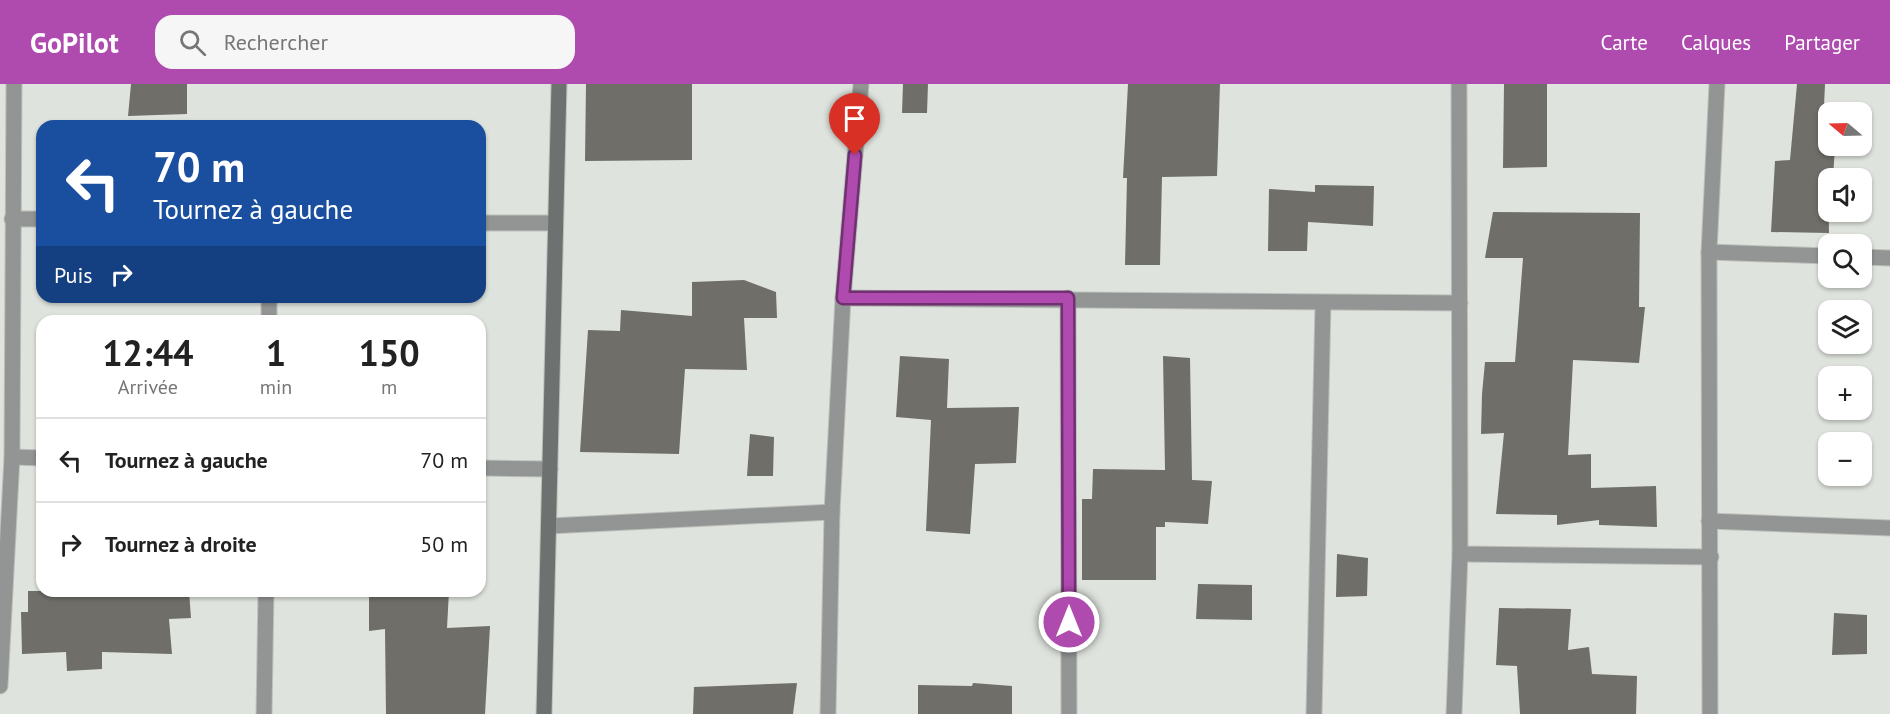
<!DOCTYPE html>
<html lang="fr">
<meta charset="utf-8">
<style>
:root{--surface:#fff;--page:#f6f6f6;--text:#222;--muted:#767676;--line:#e0e0e0;--accent:#af4aaf}
body{margin:0;font-family:"PT Sans",sans-serif;background:var(--page);color:var(--text);height:100vh;display:flex;flex-direction:column;font-size:22px;white-space:nowrap}
*{box-sizing:border-box;margin:0}
p{font-size:20px;color:var(--muted)}
.icon{flex:none;width:33px;height:33px;fill:none;stroke:currentColor;stroke-width:2;stroke-linecap:round;stroke-linejoin:round}
.map{position:relative;flex:1;overflow:hidden}
.side{position:absolute;left:36px;top:231px;width:450px;height:282px;display:flex;flex-direction:column;background:var(--surface);border-radius:18px;box-shadow:0 2px 4px #0004}
.side>*{flex:none}
.banner{position:absolute;left:36px;top:36px;width:450px;height:183px;border-radius:18px;box-shadow:0 2px 4px #0004;background:#1a4fa0;color:#fff;overflow:hidden}
.needle{width:39px;rotate:289deg}
.tools{position:absolute;left:1818px;top:18px;display:grid;gap:12px}
.tools a{display:grid;place-items:center;width:54px;height:54px;border-radius:12px;background:var(--surface);box-shadow:0 2px 4px #0004;font-size:30px}
.pin{position:absolute;display:grid;place-items:center;width:51px;height:51px;color:#fff;margin:-62px -26px;border-radius:50% 50% 50% 0;rotate:-45deg;box-shadow:0 0 6px #0007}
.pin .icon{rotate:45deg}
.me{position:absolute;width:66px;margin:-33px;rotate:0deg;stroke-linejoin:round;filter:drop-shadow(0 0 4px #0008)}
.turn{display:flex;align-items:center;gap:21px;height:126px;padding:0 18px;font-size:27px}
.turn .icon{width:78px;height:78px;stroke-width:2.5}
.turn b{display:block;font-size:42px;line-height:51px}
.then{display:flex;align-items:center;height:57px;padding:0 18px;background:#0003;gap:12px;font-size:22px}
.eta{display:flex;justify-content:space-evenly;align-items:center;height:102px;text-align:center}
.eta b{font-size:36px;font-weight:700;line-height:42px}
ul{padding:0;list-style:none}
li{display:flex;align-items:center;gap:18px;height:84px;padding:0 18px;border-top:2px solid var(--line)}
li div{flex:1}
li b{display:block;font-size:22px}
li em{font-style:normal}
header{display:flex;align-items:center;gap:36px;box-sizing:border-box;height:84px;padding:0 30px;background:var(--accent);color:#fff}
header strong{font-size:28px}
nav{display:flex;gap:33px;margin-inline-start:auto;font-size:21px}
.search{width:420px;height:54px;background:var(--page);display:flex;align-items:center;gap:15px;box-sizing:border-box;padding:0 21px;border-radius:18px;color:var(--muted);font-size:22px}
.map>svg:first-child{display:block}
.building{fill:#6f6e69}
.lines{fill:none;stroke-linecap:round;stroke-linejoin:round}
.street-casing{stroke:#bcc0bb;stroke-width:17}
.secondary-casing{stroke:#bcc0bb;stroke-width:17}
.street{stroke:#929594;stroke-width:15}
.secondary{stroke:#6d716f;stroke-width:15}
.route-casing{stroke:#723072;stroke-width:15}
.route{stroke:#af4aaf;stroke-width:10}
</style>
<header>
<strong>GoPilot</strong>
<div class="search"><svg class="icon" aria-label="search" viewBox="0 0 24 24"><circle cx="10" cy="10" r="6"/><path d="M15 15l6 6"/></svg>Rechercher</div>
<nav><a>Carte</a><a>Calques</a><a>Partager</a></nav>
</header>
<div class="map">
<svg width="1890" height="630" viewBox="0 0 1890 630">
<rect width="100%" height="100%" fill="#dfe3dd"/>
<!-- building -->
<g class="building">
<path d="M131,0H187V30L128,32Z"/>
<path d="M586,0H692V76L585,77Z"/>
<path d="M903,0H928L927,29H902Z"/>
<path d="M1128,0H1220L1217,92L1162,93L1160,181H1125L1127,94H1123Z"/>
<path d="M1504,0H1547V83L1503,84Z"/>
<path d="M1797,0H1825L1823,44H1828V62H1835L1833,94H1828L1829,149L1771,148L1775,77L1790,76Z"/>
<path d="M1315,101L1374,102L1373,142L1308,138L1307,167H1268L1269,105L1315,108Z"/>
<path d="M1493,128L1640,129L1639,223H1645L1639,279L1573,276L1568,371L1591,370V404L1656,402L1657,443L1599,441V436L1557,441V431L1496,430L1504,349L1481,350L1482,310L1485,278H1515L1523,174H1485Z"/>
<path d="M744,196L776,208L777,234H744L747,286L685,285L679,370L580,368L588,246L620,247L621,226L692,232V198Z"/>
<path d="M900,272L949,275L947,324L1019,323L1016,379L975,380L970,450L926,447L931,336L896,333Z"/>
<path d="M1163,272L1190,274L1192,396L1212,397L1208,440L1165,438V443H1156V496H1082V415H1092L1093,385L1165,386Z"/>
<path d="M750,350L774,353L773,392H747Z"/>
<path d="M1337,470L1368,474L1367,512L1336,513Z"/>
<path d="M1198,500L1252,501V536L1196,535Z"/>
<path d="M28,507H189L191,534L169,535L172,570L102,568V585L67,587L66,568L22,570L21,528H28Z"/>
<path d="M369,507H449L447,544L490,542L485,630H386L385,545L369,547Z"/>
<path d="M1499,524L1571,525L1568,566L1589,563L1592,590L1637,592L1636,630H1520L1517,582L1496,581Z"/>
<path d="M1834,529L1867,531V570L1832,571Z"/>
<path d="M797,599L793,630H693L694,603Z"/>
<path d="M973,599L1012,602V630H918V601L972,602Z"/>
</g>
<g class="lines">
<!-- street casing -->
<g class="street-casing">
<g id="street">
<path d="M12,135H42"/>
<path d="M480,139H555"/>
<path d="M1709,168L1828,172"/>
<path d="M1862,173L1890,174"/>
<path d="M843,214L1460,219"/>
<path d="M1068,214L1069,630"/>
<path d="M269,237V213"/>
<path d="M12,373L42,374"/>
<path d="M480,384L550,385"/>
<path d="M1709,437L1890,444"/>
<path d="M549,442L832,428"/>
<path d="M1460,470L1711,473"/>
<path d="M0,602L12,373L14,0"/>
<path d="M264,630L266,507"/>
<path d="M828,630L832,428L843,214L861,0"/>
<path d="M1314,630L1323,219"/>
<path d="M1454,630L1460,470L1459,0"/>
<path d="M1710,630L1709,168L1717,0"/>
</g>
</g>
<!-- secondary casing -->
<g class="secondary-casing">
<path id="secondary" d="M544,630L559,0"/>
</g>
<!-- street -->
<use href="#street" class="street"/>
<!-- secondary -->
<use href="#secondary" class="secondary"/>
</g>
<g class="lines">
<!-- route casing -->
<g class="route-casing">
<path id="route" d="M855,71L843,214H1068L1069,538"/>
</g>
<!-- route -->
<use href="#route" class="route"/>
</g>
</svg>
<div class="tools">
<a><svg class="needle" viewBox="-14 -14 28 28"><path d="M0-13l5 13h-10z" fill="#e53935"/><path d="M0 13l5-13h-10z" fill="#767676"/></svg></a>
<a><svg class="icon" aria-label="sound" viewBox="0 0 24 24"><path d="M4 9h4l5-4v14l-5-4H4zM17 9q2 3 0 6"/></svg></a>
<a><svg class="icon" aria-label="search" viewBox="0 0 24 24"><circle cx="10" cy="10" r="6"/><path d="M15 15l6 6"/></svg></a>
<a><svg class="icon" aria-label="layers" viewBox="0 0 24 24"><path d="M12 4l9 5-9 5-9-5zM3 14l9 5 9-5"/></svg></a>
<a>+</a>
<a>−</a>
</div>
<div class="pin" style="left:855px;top:71px;background:#d93025"><svg class="icon" aria-label="arrive" viewBox="0 0 24 24"><path d="M6 21V4h12l-3 4 3 4H6"/></svg></div>
<svg class="me" style="left:1069px;top:538px" viewBox="-20 -20 40 40"><circle r="17" fill="#af4aaf" stroke="#fff" stroke-width="3"/><path d="M0-11L8 9 0 5-8 9z" fill="#fff"/></svg>
<div class="banner">
<div class="turn"><svg class="icon" aria-label="left" viewBox="0 0 24 24"><path d="M17 20v-9H6M10 6l-5 5 5 5"/></svg><div><b>70 m</b>Tournez à gauche</div></div>
<div class="then">Puis<svg class="icon" aria-label="right" viewBox="0 0 24 24"><path d="M7 20v-9h11M14 6l5 5-5 5"/></svg></div>
</div>
<section class="side">
<div class="eta">
<div><b>12:44</b><p>Arrivée</p></div>
<div><b>1</b><p>min</p></div>
<div><b>150</b><p>m</p></div>
</div>
<ul>
<li><svg class="icon" aria-label="left" viewBox="0 0 24 24"><path d="M17 20v-9H6M10 6l-5 5 5 5"/></svg><div><b>Tournez à gauche</b></div><em>70 m</em></li>
<li><svg class="icon" aria-label="right" viewBox="0 0 24 24"><path d="M7 20v-9h11M14 6l5 5-5 5"/></svg><div><b>Tournez à droite</b></div><em>50 m</em></li>
</ul>
</section>
</div>
